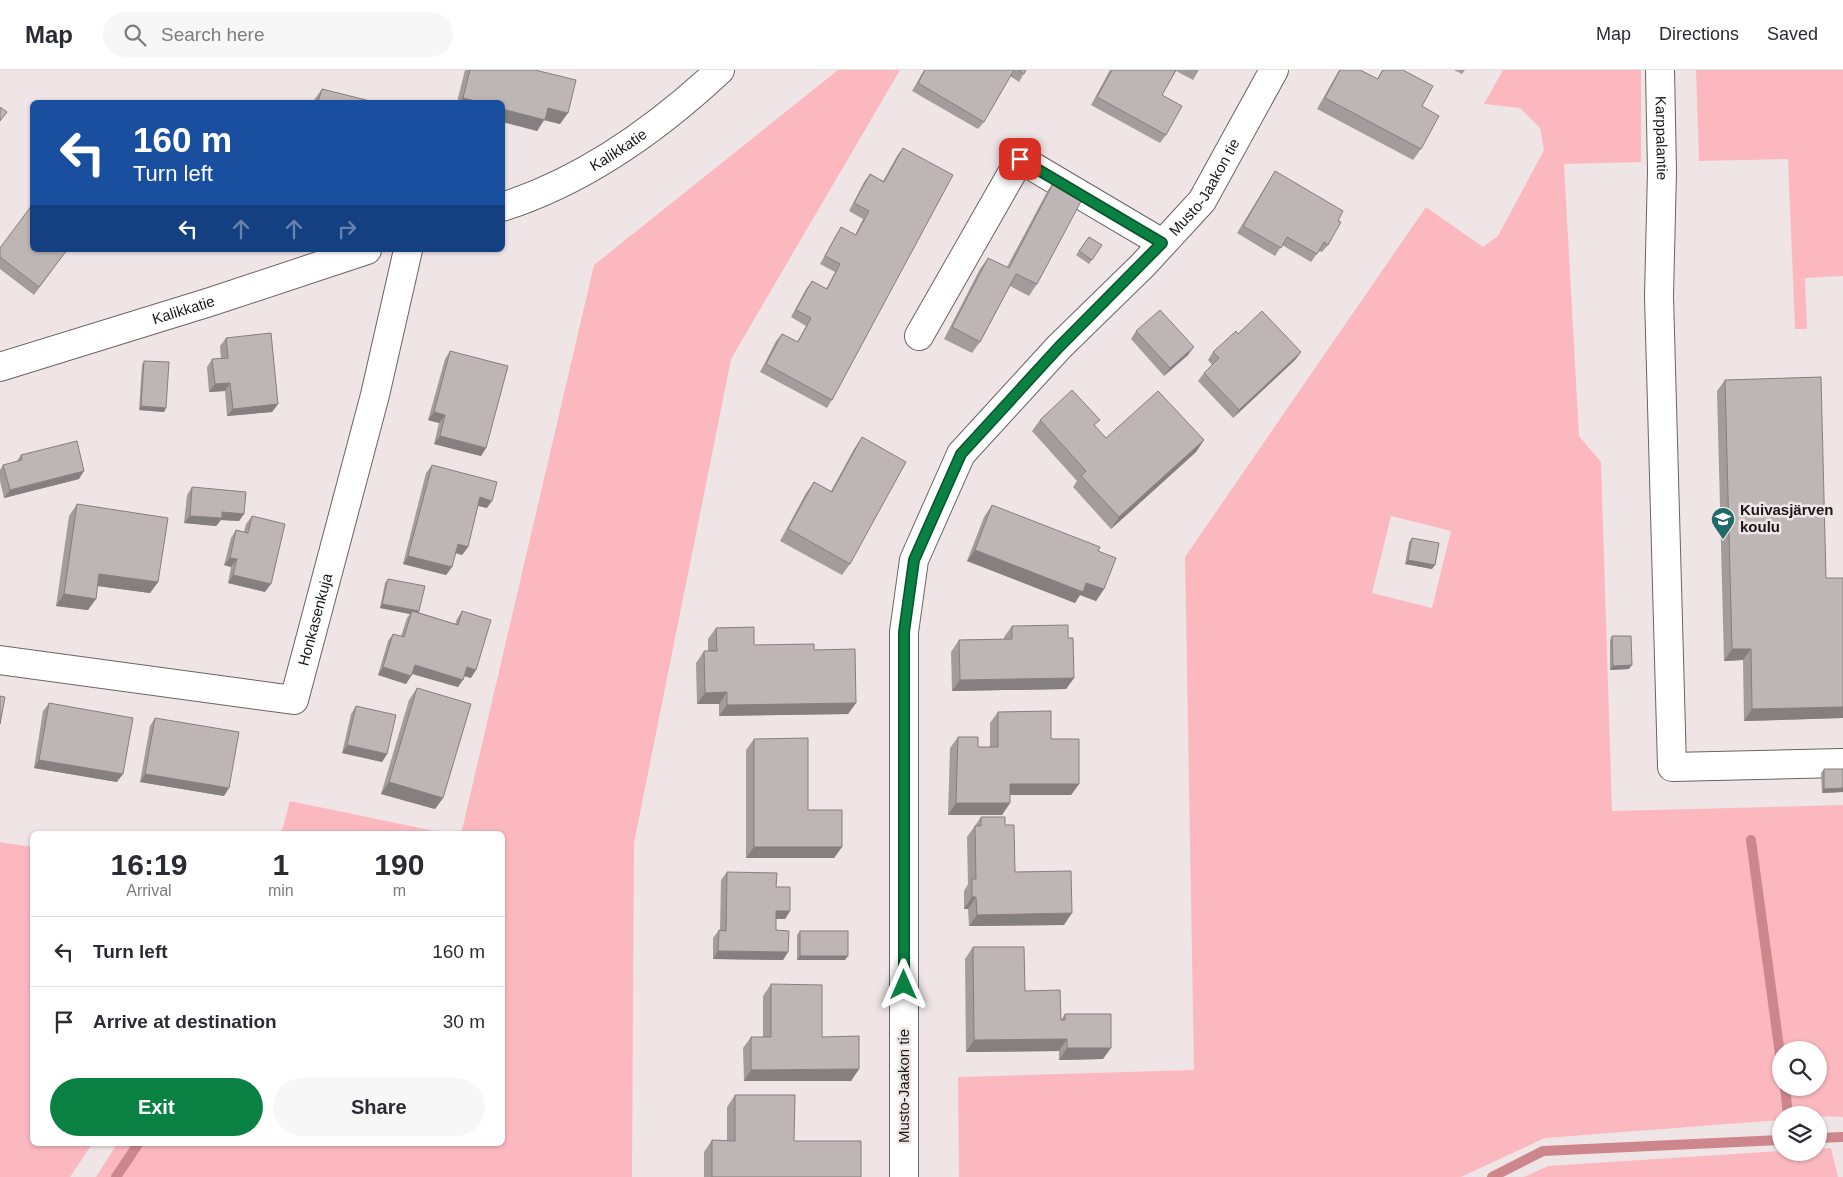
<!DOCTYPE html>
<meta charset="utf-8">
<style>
:root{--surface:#fff;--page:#f7f7f7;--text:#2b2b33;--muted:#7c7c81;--line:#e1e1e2;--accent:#0b8043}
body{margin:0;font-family:Arial,sans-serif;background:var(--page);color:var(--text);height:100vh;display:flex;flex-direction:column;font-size:19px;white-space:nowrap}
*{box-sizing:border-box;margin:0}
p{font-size:16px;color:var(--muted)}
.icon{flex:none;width:28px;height:28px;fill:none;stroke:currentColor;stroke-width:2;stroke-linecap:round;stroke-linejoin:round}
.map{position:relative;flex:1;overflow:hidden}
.panel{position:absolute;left:30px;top:761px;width:475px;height:315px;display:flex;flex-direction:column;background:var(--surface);border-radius:8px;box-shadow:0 1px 4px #0004}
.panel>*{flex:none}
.hud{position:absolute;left:30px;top:30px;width:475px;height:152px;border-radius:8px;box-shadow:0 1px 4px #0004;background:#1a4fa0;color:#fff;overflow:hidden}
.buttons{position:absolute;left:1772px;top:971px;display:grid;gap:10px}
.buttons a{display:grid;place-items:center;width:55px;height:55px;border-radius:50%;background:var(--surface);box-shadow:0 1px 4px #0004;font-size:25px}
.pin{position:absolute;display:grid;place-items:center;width:42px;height:42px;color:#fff;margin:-21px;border-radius:10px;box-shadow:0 2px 8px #0006}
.me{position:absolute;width:55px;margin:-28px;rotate:0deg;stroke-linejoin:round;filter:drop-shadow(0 0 4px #0008)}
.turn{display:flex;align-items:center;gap:18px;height:105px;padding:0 20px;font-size:22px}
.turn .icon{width:65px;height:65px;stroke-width:2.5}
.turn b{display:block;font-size:35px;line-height:42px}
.lanes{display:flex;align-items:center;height:48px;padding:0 20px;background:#0003;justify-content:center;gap:25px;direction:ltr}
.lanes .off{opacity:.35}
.eta{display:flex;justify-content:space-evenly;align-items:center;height:85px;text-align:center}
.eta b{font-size:30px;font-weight:600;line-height:35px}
.button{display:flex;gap:10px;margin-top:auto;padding:10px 20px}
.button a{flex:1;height:58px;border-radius:30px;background:var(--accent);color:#fff;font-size:20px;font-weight:600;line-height:58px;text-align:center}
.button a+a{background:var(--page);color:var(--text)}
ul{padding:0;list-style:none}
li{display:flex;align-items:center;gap:15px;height:70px;padding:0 20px;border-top:1px solid var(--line)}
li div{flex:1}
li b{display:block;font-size:19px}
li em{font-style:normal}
header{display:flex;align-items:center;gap:30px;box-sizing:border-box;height:70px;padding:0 25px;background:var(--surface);border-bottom:1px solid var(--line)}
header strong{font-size:24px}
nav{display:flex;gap:28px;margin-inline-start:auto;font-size:18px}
.search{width:350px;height:45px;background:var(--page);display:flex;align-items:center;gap:12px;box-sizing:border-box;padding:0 18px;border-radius:28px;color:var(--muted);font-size:19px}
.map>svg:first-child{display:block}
.green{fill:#fbb9bf;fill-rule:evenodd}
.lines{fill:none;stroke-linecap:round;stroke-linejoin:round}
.stream{stroke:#ce868d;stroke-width:10}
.minor-casing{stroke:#6b6363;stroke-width:30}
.minor{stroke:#fff;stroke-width:28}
.wall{fill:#a39c9c}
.shaded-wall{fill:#857f7f}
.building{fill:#beb5b5;stroke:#857f7f}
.route-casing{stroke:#07532c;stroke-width:12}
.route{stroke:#0b8043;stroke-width:9}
.labels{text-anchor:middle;stroke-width:5;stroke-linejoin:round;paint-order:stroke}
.street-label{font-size:15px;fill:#1b1818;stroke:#efe5e6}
.poi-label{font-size:15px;font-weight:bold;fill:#1b1818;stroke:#efe5e6;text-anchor:start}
</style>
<header>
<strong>Map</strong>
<div class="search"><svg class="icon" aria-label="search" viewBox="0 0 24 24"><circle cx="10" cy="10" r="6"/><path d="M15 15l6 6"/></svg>Search here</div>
<nav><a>Map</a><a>Directions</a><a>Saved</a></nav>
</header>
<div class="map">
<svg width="1843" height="1107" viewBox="0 0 1843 1107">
<rect width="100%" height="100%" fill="#efe5e6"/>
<!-- green -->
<g class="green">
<path d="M838,0H900L731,289L634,773L632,1107H96L117,1074H502V764H461L594,195Z"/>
<path d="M1503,0H1641V92L1564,94L1579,366L1601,392L1612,741L1843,735V1047L1781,1045V1050L1545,1068L1461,1107H959L958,1007L1194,1000L1185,487L1426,137L1483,177L1498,166L1544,80L1540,58L1520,38L1484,34ZM1391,446L1451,461L1432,538L1372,523ZM1781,980H1819V1018H1781Z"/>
<path d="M1696,0H1843V206L1805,208L1807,259H1795L1788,89L1699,91Z"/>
<path d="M290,731L449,764H281Z"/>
<path d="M0,772L32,777V1074H92L70,1107H0Z"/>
<path d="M1831,1078L1838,1107H1524L1548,1096L1781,1081L1819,1082V1079Z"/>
</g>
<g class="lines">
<!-- stream -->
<g class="stream">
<path d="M1751,770L1781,992"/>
<path d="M1785,1018L1788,1045"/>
<path d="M1819,1068L1843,1067"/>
<path d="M116,1107L138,1074"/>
<path d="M1492,1107L1543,1081L1781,1070"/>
</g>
<!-- minor casing -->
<g class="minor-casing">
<g id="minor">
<path id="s1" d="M1660,0L1662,101L1659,226L1672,697L1841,693"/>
<path id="s2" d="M502,137C584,111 658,58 720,0"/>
<path d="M919,266L1020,89L1162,173"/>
<path id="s3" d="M0,297L210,232L367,180"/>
<path id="s4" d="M0,590L294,630L375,325L408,180"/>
<path id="s5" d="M904,1107V562L914,490L961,384L1059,277L1143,195L1202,131L1274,0"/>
</g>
</g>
<!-- minor -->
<use href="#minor" class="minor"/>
</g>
<!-- wall -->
<g class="wall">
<path d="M465,0H535L560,54L544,50L537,61L502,32H457Z"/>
<path d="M924,0H1026L1019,12L1010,6L984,52L978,59L912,21Z"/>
<path d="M1110,0H1199L1193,10L1176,1L1162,25L1166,65L1160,73L1091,35Z"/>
<path d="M1339,0H1360L1377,9L1382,0H1403L1422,36L1421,79L1413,90L1317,39Z"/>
<path d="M1454,0H1465L1462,4Z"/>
<path d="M322,19L374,32H313L314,30Z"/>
<path d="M903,78L832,330L827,338L760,302L776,271L782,264L797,272L806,256L791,247L806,219L812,211L826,219L835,202L820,194L836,165L841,157L855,165L863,149L849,141L864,112L870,104L883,111L897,86Z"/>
<path d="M1275,101L1338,151L1328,175L1322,182L1319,181L1311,192L1282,175L1275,186L1237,163L1270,109Z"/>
<path d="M1056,108L1037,214L1029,226L1010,216L980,272L972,283L944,269L980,199L988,188L1007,197L1048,120Z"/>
<path d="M1089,167L1102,175L1089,194L1076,185Z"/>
<path d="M0,178L67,180L34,225L0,199Z"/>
<path d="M1136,261L1188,285L1164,306L1131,269Z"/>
<path d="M1238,264L1301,282L1295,290L1233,348L1198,311L1204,303L1212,295L1208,290L1213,282Z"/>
<path d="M226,268L278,334L272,342L227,346L225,321L209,322L207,297L212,289H221L220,276Z"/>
<path d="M450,281L486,378L481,386L434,374L439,353L428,350L445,289Z"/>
<path d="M144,291L166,338L164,342L139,340L142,295Z"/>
<path d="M1725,310L1826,508H1843V648L1744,651L1743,590L1724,591L1717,321Z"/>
<path d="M1040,350L1095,356L1106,368L1204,370L1196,382L1111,459L1073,417L1077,411L1032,361Z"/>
<path d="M862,367L850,494L842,505L780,471L806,423L814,412L831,421L854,379Z"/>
<path d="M21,385L79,409L4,428L0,411V400L3,395L16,392Z"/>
<path d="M432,395L487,438L478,436L468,477L462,485L455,483L452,497L446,505L403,494L426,403Z"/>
<path d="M192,417L244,444L239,451L221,450L216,456L184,453L187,425Z"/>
<path d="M77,434L158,512L150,523L97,516L88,540L56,536L69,446Z"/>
<path d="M992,435L1098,481L1104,519L1096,531L1080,525L1075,533L967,491L984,447Z"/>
<path d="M252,446L265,522L228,513L231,497L224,495L231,468L236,460L244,462L246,454Z"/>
<path d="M1412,468L1432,499L1405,494L1409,472Z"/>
<path d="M388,509L419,541L418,542L455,554L457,549L462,541L471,608L464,606L458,617L412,604L406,614L378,605L388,571L393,564L401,566L407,548L410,544L380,538L385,513Z"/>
<path d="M1012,556L1068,568L1074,608L1066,619L952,621L951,582L959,570L1004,569V567Z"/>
<path d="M716,558L754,575L814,580L856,633L848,644L719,646V634H697L696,593L704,581H708V569Z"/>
<path d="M1612,566L1629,599L1610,600V570Z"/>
<path d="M417,618L443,728L435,739L381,724L409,630Z"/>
<path d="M49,633L117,712L34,698L43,641Z"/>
<path d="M356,636L387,684L382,692L342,683L351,644Z"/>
<path d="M998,642L1051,669L1079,714L1071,725H1010V733L1002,745H948L950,678L958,667L978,677H990V653Z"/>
<path d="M155,648L224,726L140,712L150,656Z"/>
<path d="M754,669L808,740L842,777L834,788H746V680Z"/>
<path d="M1824,699H1843V722L1822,723L1821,703Z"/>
<path d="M981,747L1005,755L1015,802L1064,855L969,856L968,839H964V821L968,814L967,767Z"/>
<path d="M727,802L776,817L790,841L785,849H776V860L788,882L783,890L713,889V868L719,860H720L721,810Z"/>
<path d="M800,861L845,890H797V865Z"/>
<path d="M973,877L1061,950L1065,944L1103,989L1059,990V981L966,982L965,889Z"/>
<path d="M771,914L822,967L859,999L851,1011H744L743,978L751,967H763V926Z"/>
<path d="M735,1025L794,1071L861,1107H704V1082L712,1070L727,1071V1037Z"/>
</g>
<!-- shaded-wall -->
<g class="shaded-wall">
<path d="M463,28L479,32H460Z"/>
<path d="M548,38L568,43L560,54L544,50L537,61L502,52V39Z"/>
<path d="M1194,277L1188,285L1164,306L1170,298Z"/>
<path d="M1301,282L1295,290L1233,348L1239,340Z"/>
<path d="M230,313L225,321L209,322L215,314Z"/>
<path d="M278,334L272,342L227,346L233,339Z"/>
<path d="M141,336L166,338L164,342L139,340Z"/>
<path d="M434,342L445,345L439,353L428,350Z"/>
<path d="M440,366L486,378L481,386L434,374Z"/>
<path d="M1204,370L1196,382L1111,459L1119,447Z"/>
<path d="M84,401L79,409L4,428L10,420Z"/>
<path d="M480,427L492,431L487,438L475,435Z"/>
<path d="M222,442L244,444L239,451L221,450L216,456L184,453L190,446Z"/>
<path d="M458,474L468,477L462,485L452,482Z"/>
<path d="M975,480L1086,513L1104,519L1096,531L1080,525L1075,533L967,491Z"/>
<path d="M408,486L452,497L446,505L403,494Z"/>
<path d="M230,488L237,489L231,497L224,495Z"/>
<path d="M1408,490L1435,495L1432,499L1405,494Z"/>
<path d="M99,504L158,512L150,523L91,515Z"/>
<path d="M233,505L271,514L265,522L228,513Z"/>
<path d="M64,524L96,529L88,540L56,536Z"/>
<path d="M382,534L419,541L416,545L412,541L410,544L380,538Z"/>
<path d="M1732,579H1751L1743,590L1724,591Z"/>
<path d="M415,595L463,610L458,617L409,603Z"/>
<path d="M1632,595L1629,599L1610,600L1613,596Z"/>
<path d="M383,597L411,606L406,614L378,605Z"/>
<path d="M467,597L476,600L471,608L461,605Z"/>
<path d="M1074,608L1066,619L952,621L960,610Z"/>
<path d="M727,622L719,634H697L705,623Z"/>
<path d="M856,633L848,644L719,646L727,635Z"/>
<path d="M1843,637V648L1744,651L1752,639Z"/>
<path d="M347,675L387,684L382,692L342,683Z"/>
<path d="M39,690L123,704L117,712L34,698Z"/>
<path d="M145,704L229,718L224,726L140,712Z"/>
<path d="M389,712L443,728L435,739L381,724Z"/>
<path d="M1010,714H1079L1071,725H1002Z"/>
<path d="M1843,718V722L1822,723L1824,719Z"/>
<path d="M956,733H1010L1002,745H948Z"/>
<path d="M754,777H842L834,788H746Z"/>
<path d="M972,827H976L968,839H964Z"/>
<path d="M776,841H790L785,849H771Z"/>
<path d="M1072,843L1064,855L969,856L977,845Z"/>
<path d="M718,881L788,882L783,890L713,889Z"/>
<path d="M800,886H848L845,890H797Z"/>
<path d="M1067,969L1059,981L966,982L974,970Z"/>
<path d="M1067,978H1111L1103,989L1059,990Z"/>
<path d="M859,999L851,1011H744L751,1000Z"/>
</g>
<!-- building -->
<g class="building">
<path d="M470,0H535L576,10L568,43L548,38L545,50L502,39V32H479L463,28Z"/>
<path d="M925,0H1014L984,52L918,13Z"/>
<path d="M1018,0H1026L1024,4Z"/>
<path d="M1112,0H1176L1162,25L1182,36L1166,65L1097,27Z"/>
<path d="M1340,0H1360L1378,9L1383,0H1403L1433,16L1422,36L1439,46L1421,79L1325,28Z"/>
<path d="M322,19L374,32H318Z"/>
<path d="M0,37L7,42L0,51Z"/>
<path d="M903,78L953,105L832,330L766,294L782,264L798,272L811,248L796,240L812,211L827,219L840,194L825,186L841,157L856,165L869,141L854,133L870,104L884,112Z"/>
<path d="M1275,101L1343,141L1338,151L1341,152L1328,175L1324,172L1317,184L1287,167L1281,178L1243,156Z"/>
<path d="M1056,108L1085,124L1037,214L1016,204L980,272L952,257L988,188L1009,198Z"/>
<path d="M32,135V180H67L39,217L0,187V178Z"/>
<path d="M1089,167L1102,175L1092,190L1079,181Z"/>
<path d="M1160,240L1194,277L1170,298L1136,261Z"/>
<path d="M1262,241L1301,282L1239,340L1204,303L1219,288L1213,282L1236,261L1238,264Z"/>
<path d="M271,263L278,334L233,339L230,313L215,314L212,289L228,288L226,268Z"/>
<path d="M450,281L508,296L486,378L440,366L445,345L434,342Z"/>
<path d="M144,291L169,292L166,338L141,336Z"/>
<path d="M1821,307L1826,508H1843V637L1752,639L1751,579H1732L1725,310Z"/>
<path d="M1072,320L1100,350L1094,355L1106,368L1158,321L1204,370L1119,447L1081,406L1086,401L1040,350Z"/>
<path d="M862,367L906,392L850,494L788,459L814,412L832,422Z"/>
<path d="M77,371L84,401L10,420L3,395L22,390L21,385Z"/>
<path d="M432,395L497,412L492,431L480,427L468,477L458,474L452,497L408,486Z"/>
<path d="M192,417L246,422L244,444L222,442V448L190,446Z"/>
<path d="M77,434L168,448L158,512L99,504L96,529L64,524Z"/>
<path d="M992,435L1100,477L1098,481L1116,488L1104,519L1086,513L1083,522L975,480Z"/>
<path d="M252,446L285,454L271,514L233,505L237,489L230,488L236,460L248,463Z"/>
<path d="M1412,468L1439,473L1435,495L1408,490Z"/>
<path d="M388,509L425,516L419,541L382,534Z"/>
<path d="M412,541L458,555L462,541L491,550L476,600L467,597L463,610L415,595L411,606L383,597L393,564L404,567Z"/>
<path d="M1068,555V568H1073L1074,608L960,610L959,570L1012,569V556Z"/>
<path d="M754,557V575L814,574V580L855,579L856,633L727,635V622L705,623L704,581H717L716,558Z"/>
<path d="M1612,566H1631L1632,595L1613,596Z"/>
<path d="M417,618L471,634L443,728L389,712Z"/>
<path d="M0,626L5,627L0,654Z"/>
<path d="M49,633L133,648L123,704L39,690Z"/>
<path d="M356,636L396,645L387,684L347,675Z"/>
<path d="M1051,641V669H1079V714H1010V733H956L958,667H978V677H998V642Z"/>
<path d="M155,648L239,662L229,718L145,704Z"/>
<path d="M808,668V740H842V777H754V669Z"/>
<path d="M1824,699H1843V718L1824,719Z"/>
<path d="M981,747H1005V755H1014L1015,802L1071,801L1072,843L977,845L976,827H972V809H976L975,756H981Z"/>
<path d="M727,802L777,803L776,817H790V841H776V860L789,861L788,882L718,881L719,860L726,861Z"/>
<rect x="800" y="861" width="48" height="25"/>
<path d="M973,877H1024L1025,921L1060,920L1061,950H1065V944H1111V978H1067V969L974,970Z"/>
<path d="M771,914L822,915V967L859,966V999L751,1000V967H771Z"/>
<path d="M735,1025H795L794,1071H861V1107H712V1070L735,1071Z"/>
</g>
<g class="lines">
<!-- route casing -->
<g class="route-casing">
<path id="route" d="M904,915V562L914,490L961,384L1059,277L1162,173L1020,89"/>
</g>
<!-- route -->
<use href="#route" class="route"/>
</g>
<!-- icons -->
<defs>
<g id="school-pin" transform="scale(1.25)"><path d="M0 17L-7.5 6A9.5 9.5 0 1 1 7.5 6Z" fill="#1f6b69" stroke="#efe5e6"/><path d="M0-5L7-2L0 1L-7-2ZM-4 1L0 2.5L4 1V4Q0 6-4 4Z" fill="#fff"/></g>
</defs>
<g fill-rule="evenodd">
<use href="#school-pin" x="1723" y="449"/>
</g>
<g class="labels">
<!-- street labels -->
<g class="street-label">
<text dy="5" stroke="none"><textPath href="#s1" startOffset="68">Karppalantie</textPath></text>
<text dy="5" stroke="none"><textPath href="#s2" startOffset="130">Kalikkatie</textPath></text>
<text dy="5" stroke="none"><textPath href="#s5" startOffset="1096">Musto-Jaakon tie</textPath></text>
<text dy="5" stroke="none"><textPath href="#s3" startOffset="192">Kalikkatie</textPath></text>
<text dy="5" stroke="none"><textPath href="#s4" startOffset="380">Honkasenkuja</textPath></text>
<text transform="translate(904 1016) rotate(-90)" y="5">Musto-Jaakon tie</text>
</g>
<!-- poi labels -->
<g class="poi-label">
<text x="1740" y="445">Kuivasjärven<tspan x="1740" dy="17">koulu</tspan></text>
</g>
</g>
</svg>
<div class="buttons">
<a><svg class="icon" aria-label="search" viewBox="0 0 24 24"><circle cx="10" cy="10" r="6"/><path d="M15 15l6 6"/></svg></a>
<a><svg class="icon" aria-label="layers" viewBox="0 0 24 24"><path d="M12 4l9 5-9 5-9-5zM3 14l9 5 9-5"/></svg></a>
</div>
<div class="pin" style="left:1020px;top:89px;background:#d93025"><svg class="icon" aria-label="arrive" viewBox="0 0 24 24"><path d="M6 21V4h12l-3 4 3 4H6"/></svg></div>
<svg class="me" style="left:904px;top:915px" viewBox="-20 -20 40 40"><path d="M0-17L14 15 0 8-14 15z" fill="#0b8043" stroke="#fff" stroke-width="4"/></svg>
<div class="hud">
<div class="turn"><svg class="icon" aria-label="left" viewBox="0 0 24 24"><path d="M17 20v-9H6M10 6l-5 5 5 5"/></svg><div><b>160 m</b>Turn left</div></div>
<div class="lanes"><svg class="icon" aria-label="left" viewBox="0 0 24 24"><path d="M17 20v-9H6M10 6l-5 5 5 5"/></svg><svg class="icon off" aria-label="ahead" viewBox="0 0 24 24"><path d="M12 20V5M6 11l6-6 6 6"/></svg><svg class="icon off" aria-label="ahead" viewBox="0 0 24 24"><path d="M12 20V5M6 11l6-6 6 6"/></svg><svg class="icon off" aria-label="right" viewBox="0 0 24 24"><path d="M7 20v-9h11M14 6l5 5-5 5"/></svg></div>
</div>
<section class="panel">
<div class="eta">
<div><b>16:19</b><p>Arrival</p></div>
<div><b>1</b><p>min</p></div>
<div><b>190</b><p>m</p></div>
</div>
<ul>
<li><svg class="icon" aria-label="left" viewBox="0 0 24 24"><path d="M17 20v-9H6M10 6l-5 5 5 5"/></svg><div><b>Turn left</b></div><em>160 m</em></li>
<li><svg class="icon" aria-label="arrive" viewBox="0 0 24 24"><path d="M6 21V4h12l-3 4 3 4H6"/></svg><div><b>Arrive at destination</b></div><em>30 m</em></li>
</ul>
<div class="button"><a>Exit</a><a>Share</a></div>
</section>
</div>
